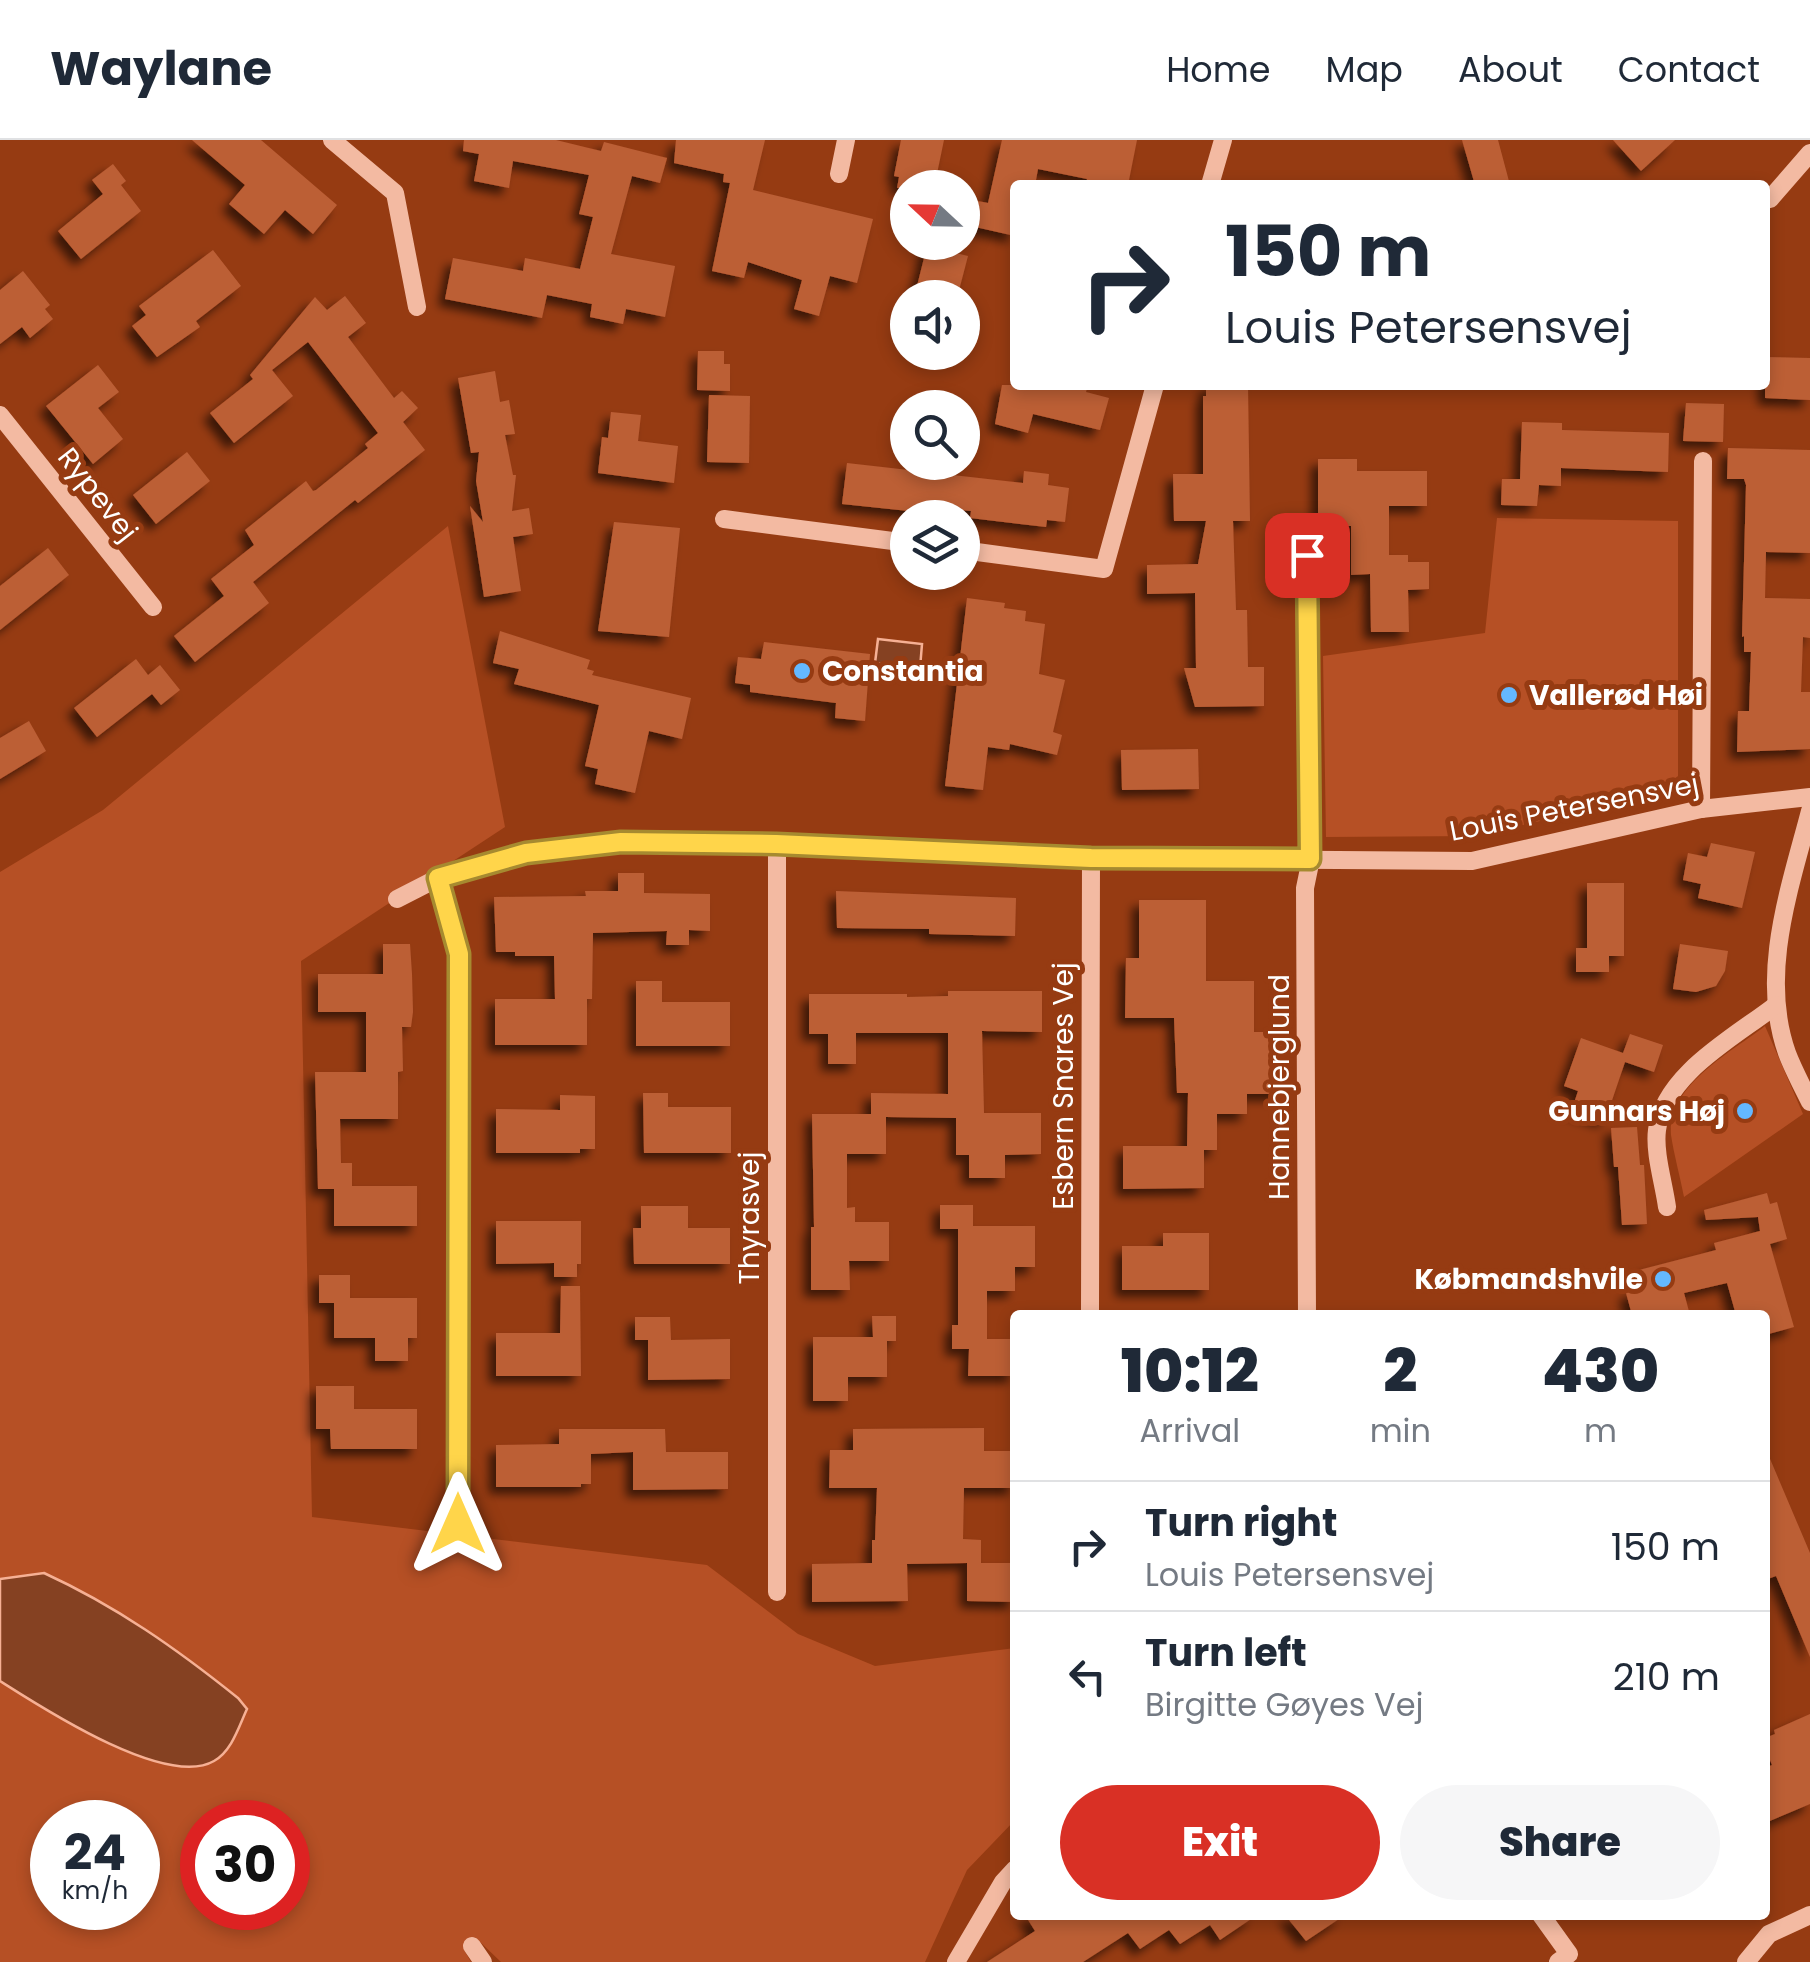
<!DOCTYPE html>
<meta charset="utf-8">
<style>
:root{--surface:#fff;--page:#f6f6f7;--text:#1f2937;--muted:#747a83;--line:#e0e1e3;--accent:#d93025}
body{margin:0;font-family:Poppins,sans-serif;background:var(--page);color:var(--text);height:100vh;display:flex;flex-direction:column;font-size:38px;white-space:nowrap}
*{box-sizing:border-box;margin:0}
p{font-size:32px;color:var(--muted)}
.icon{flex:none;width:55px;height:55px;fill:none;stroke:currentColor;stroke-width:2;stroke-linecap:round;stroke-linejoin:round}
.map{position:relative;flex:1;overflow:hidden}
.side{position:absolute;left:1010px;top:1170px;width:760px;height:610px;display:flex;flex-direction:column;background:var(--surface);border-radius:10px;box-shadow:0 5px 15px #0003}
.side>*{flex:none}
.hud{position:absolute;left:1010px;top:40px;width:760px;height:210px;border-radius:10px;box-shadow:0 5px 15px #0003;background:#fff;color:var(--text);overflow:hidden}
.needle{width:65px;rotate:292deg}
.controls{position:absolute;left:890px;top:30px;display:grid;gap:20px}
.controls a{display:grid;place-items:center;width:90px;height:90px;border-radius:50%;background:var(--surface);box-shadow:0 5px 15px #0003;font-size:50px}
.speed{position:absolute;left:30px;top:1660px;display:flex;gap:20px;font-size:50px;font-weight:700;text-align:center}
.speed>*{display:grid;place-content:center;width:130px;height:130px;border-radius:50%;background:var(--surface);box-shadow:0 5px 15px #0003;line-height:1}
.speed small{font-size:25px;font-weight:400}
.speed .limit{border:15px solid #d22;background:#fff;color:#111}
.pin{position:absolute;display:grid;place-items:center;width:85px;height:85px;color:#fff;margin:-42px;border-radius:20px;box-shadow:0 5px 15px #0006}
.me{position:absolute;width:110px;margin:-55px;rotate:0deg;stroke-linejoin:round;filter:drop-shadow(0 0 8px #0008)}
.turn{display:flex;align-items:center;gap:35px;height:210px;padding:0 50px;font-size:45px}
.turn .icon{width:130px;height:130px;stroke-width:2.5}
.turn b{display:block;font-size:70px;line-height:85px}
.eta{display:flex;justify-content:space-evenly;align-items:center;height:170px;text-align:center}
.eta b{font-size:60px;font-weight:800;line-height:70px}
.button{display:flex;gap:20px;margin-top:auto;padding:20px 50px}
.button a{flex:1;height:115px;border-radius:60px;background:var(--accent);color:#fff;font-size:40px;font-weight:800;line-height:115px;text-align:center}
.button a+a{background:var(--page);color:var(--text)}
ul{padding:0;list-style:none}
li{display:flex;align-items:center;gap:30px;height:130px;padding:0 50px;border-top:2px solid var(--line)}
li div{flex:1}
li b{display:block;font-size:38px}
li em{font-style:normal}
header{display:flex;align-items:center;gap:60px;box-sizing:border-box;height:140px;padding:0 50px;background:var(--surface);border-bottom:2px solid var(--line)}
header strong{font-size:48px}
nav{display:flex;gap:55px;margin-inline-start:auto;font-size:35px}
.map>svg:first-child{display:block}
.green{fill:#b65025;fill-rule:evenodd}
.water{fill:#854122;stroke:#f6b094;stroke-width:2.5}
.building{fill:#bc5f36;filter:url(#shadow)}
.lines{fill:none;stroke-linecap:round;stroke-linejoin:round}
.minor{stroke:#f3baa2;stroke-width:18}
.route-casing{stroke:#a68a30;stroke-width:25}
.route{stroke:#ffd54a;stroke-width:18}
.poi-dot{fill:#64b8ff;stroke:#963b12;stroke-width:4}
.labels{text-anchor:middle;stroke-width:10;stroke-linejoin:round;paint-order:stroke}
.street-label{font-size:28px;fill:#fff;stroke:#963b12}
.poi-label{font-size:28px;font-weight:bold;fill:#fff;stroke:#963b12;text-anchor:start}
</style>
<header>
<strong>Waylane</strong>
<nav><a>Home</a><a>Map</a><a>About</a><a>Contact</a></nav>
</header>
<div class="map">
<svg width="1810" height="1822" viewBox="0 0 1810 1822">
<defs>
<filter id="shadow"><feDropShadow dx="-7" dy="7" stdDeviation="5" flood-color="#0009"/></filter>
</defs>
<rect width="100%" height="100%" fill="#963b12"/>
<!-- green -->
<g class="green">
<path d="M1497,378L1678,381V649L1475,696L1326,697L1323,516L1485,493Z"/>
<path d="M448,386L505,687L301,821L312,1377L707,1425L798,1494L875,1526L1015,1508V1680L967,1730L925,1822H501L477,1799L464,1810L471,1822H0V732L103,670ZM52,1682H138V1768H52ZM202,1682H288V1768H202Z"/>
<path d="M1765,886L1803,974L1684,1057C1680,1036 1674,1015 1671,995C1667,945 1732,912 1765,886Z"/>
</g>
<!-- water -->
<g class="water">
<path d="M878,499L922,504L920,528L875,523Z"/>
<path d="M44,1433C116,1466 177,1509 238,1558L247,1569C239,1586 232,1611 214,1621C166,1649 41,1567 0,1541V1439Z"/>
</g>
<!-- building -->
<g class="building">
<path d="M192,0H261L337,65L313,94L285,70L264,94L229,64L245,45Z"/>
<path d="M464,0H556L601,11L604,2L667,18L660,43L632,36L611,114L675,126L665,177L626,169L623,184L590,177L592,164L547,155L542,178L445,159L453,118L523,131L525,118L580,129L593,77L579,74L589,35L513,21L509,48L474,41L479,14L463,11Z"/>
<path d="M676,0H765L753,50L873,79L857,143L830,136L819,176L794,169L802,140L748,122L744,138L712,131L730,43L723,42L724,34L674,23Z"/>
<path d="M901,0H944L934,48H897L899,37L894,36Z"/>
<path d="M1002,0H1137L1128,45H1086L1087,39L1038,29L1035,45H1015V96L962,84V58L988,63Z"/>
<path d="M1462,0H1498L1510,45H1475Z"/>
<path d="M1613,0H1675L1641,31Z"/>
<path d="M113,24L126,41L121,45L141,71L81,119L58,91L103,54L92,40Z"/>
<path d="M927,106L968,116L957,158H914Z"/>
<path d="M213,110L241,146L196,181L200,187L157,217L132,186L146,175L139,166Z"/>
<path d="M23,131L50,165L45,169L53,179L30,198L22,187L0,204V150Z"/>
<path d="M345,156L366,183L348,197L394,258L402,251L418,268L403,282L425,310L358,363L355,360L253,442L269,463L195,522L174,496L224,456L211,439L254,405L245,390L306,341L313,351L316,350L368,308L365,304L378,293L308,202L272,230L293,256L234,303L210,273L253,239L250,235L315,157L327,170Z"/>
<path d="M698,211H724V224H730V251L697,250Z"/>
<path d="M1765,217L1810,218V260L1765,258Z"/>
<path d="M98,225L119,252L98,268L123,299L93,324L46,266Z"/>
<path d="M495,231L500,262L509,260L515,294L505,295L513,335H516L512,371L529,368L533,394L513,397L521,451L484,457L470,366L483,382L476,341L479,312L471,313L458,238Z"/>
<path d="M1002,245H1088L1086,252L1109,258L1100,290L1033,274L1028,293L995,284Z"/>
<path d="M1206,245H1248L1250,381H1233L1236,470H1247L1248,527H1264V566L1195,567L1184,528H1196L1195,453L1147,454V425L1198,424L1206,381H1174L1173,334H1203V256H1206Z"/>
<path d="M709,255L750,256L749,323L707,322Z"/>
<path d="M1686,263L1724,264L1723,302L1683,301Z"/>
<path d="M611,272L641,275L638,301L678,306L674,343L598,333L602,297L608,298Z"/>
<path d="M1522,282L1562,283V290L1669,293L1668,332L1561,328V346L1539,345L1537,366L1501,365L1502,339H1520Z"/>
<path d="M1728,308L1810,310V413L1766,412L1765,458L1810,459V498L1803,497L1801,552H1810V609L1737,612L1738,571H1749L1751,512H1744V496L1742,497L1746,345L1744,339H1727Z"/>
<path d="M187,312L210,341L156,384L133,355Z"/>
<path d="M1318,319H1357V331H1427V366H1389V415H1408V422H1429V449L1408,450L1409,492H1371L1370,434L1351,435V386H1318Z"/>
<path d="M847,323L1023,343L1024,331L1049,334L1048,345L1069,348L1065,382L1047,380L1046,387L970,378L971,371L919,366L918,372L842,364Z"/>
<path d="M614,382L680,388L669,497L598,491Z"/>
<path d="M48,408L69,435L0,490V446Z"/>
<path d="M967,458L1005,463L1004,468L1026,471L1025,481L1045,484L1039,534L1065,540L1053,592L1062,595L1057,615L1010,604L1009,610L988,607L983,650L945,646Z"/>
<path d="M500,491L590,520L587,529L594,531L592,535L691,558L682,599L649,591L635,653L595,644L598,629L585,626L599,565L514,544L519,529L493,523Z"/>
<path d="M764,502L870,514L865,581L835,578L836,563L750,552V545L735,543L738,517L761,519Z"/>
<path d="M136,519L148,535L160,525L180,550L161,565L152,554L97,597L74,568Z"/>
<path d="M29,581L46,611L0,639V598Z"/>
<path d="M1198,609L1199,649L1122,650L1121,610Z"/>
<path d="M1711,703L1755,712L1742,768L1698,758L1701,744L1683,740L1688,713L1707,717Z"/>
<path d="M618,733H644V753L710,754V791L689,790V805H666L667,791L593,793L592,859H587V905H495V859H555L554,816H515V812H496L494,757L586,756L585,751H618Z"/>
<path d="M1587,743H1624V816H1609V832H1576V808H1587Z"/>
<path d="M836,751L1016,758L1015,796L929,794V789L837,788Z"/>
<path d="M1139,760H1206V841H1254V892H1282V954H1247V974H1217V1010H1204V1048L1123,1049V1006H1187L1188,953H1177L1174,878H1125L1126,818H1139Z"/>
<path d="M383,804H410L412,834L413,872L411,887H402L403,931L398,932V979H340L341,1023H352V1046H417V1086H334V1049H318L315,932H366V872H318V834H383Z"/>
<path d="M1680,804L1728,811L1725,831L1716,846L1696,852L1673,849Z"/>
<path d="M636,841H662V862H730V906H636Z"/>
<path d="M948,851H1042V892L982,891L984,973H1041V1014L1005,1015V1038H969V1015H956V978L886,977V1014H847V1068L855,1067V1082H889V1121H849L850,1150H811V1087H814L812,974H871V953L948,954V893H856V924H828V894H809V854H907V857L948,856Z"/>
<path d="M1630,894L1663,905L1654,932L1625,922L1605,981L1572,969L1578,951L1564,946L1581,898L1623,913Z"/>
<path d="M643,953H668V967H731V1013H644Z"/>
<path d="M560,955L595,956V1009H580V1013H496V969L560,970Z"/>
<path d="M1637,987L1640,1025H1644L1647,1084L1622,1085L1618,1027H1614L1611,988Z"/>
<path d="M1767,1053L1770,1064L1777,1062L1787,1099L1770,1104L1794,1187L1765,1195V1175H1736L1727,1143L1684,1153L1690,1175H1632L1626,1153L1643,1148L1639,1130L1716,1110L1714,1103L1760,1091L1758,1077L1706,1080L1704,1070Z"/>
<path d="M940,1065H973V1086H1035V1127H1015V1151H987V1199H1015V1236H968L969,1209H952V1185H958V1089H940Z"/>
<path d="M641,1066H688V1088H730V1124H634L633,1088H641Z"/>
<path d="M496,1081H581V1124H577V1137H554V1123L496,1124Z"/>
<path d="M1163,1093H1209V1150H1122V1106H1163Z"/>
<path d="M319,1135H350V1158H417V1198H408V1221H375V1198H334V1163H319Z"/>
<path d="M561,1146H580L581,1236H496V1193H560Z"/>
<path d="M872,1176H896V1201H887V1237H848V1261H813V1197H873Z"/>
<path d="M635,1177H670L671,1200L730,1199V1239L648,1240V1200H635Z"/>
<path d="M316,1246H354V1269H417V1309H331L330,1289H316Z"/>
<path d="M984,1288V1311H1015V1348H964L963,1399L981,1400V1423H1015V1462L967,1461V1423L907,1424L908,1461L812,1462V1424L872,1423V1400H875L877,1348H829L830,1310H853V1289Z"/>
<path d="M559,1289H665L666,1312H728V1349L633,1350V1312L591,1314V1344H581V1347H496V1305L559,1304Z"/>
<path d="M1765,1307L1810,1413V1517L1776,1436L1765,1440Z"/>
<path d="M1810,1574V1664L1765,1683V1628L1772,1625L1765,1608V1598L1775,1594L1774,1590Z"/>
<path d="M1025,1775H1257L1220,1800L1210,1785L1180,1804L1169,1790L1140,1809L1128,1793L1083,1822H987L1035,1791Z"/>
<path d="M1285,1775H1345L1306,1801Z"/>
</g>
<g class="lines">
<!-- minor -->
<g class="minor">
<path d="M332,0L395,53L417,167"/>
<path d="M839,34L846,0"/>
<path d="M1210,45L1223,0"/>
<path d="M1770,59L1810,13"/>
<path d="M0,275L153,467"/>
<path d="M724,379L908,403"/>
<path d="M962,410L1104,429L1155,245"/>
<path d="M1307,415L1311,719L1305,748L1307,1175"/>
<path d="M1701,669L1703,321"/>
<path d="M1810,671C1790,748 1759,834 1787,913C1793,929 1802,946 1810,962"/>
<path d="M777,704V1452"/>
<path d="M438,738L459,815L458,1384"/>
<path d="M397,759L438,738L526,713L621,702L777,704L1091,718L1472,721L1701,669L1810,657"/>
<path d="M1667,1067C1664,1044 1654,1013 1657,990C1664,934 1735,897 1776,865"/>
<path d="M1090,1175L1091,718"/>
<path d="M1541,1775L1569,1814L1558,1822"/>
<path d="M472,1806L483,1822"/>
<path d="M956,1822L1003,1742L1015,1729"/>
<path d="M1746,1822L1769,1794L1810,1775"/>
</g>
</g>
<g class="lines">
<!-- route casing -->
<g class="route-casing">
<path id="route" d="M458,1384L459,814L438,738L526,713L621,702L776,704L1091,718L1310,719L1307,415"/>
</g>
<!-- route -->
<use href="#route" class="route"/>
</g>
<!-- markers -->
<g class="poi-dot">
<circle cx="802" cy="531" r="10"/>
<circle cx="1509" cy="555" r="10"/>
<circle cx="1745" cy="971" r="10"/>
<circle cx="1663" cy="1139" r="10"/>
</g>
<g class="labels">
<!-- street labels -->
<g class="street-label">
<text transform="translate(98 354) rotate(52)" y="10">Rypevej</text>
<text transform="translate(1574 667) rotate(-11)" y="10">Louis Petersensvej</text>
<text transform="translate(1063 946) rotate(-90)" y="10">Esbern Snares Vej</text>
<text transform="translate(1279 947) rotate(-90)" y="10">Hannebjerglund</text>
<text transform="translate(749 1078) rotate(-90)" y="10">Thyrasvej</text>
</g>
<!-- poi labels -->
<g class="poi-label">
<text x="822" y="541">Constantia</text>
<text x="1529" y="565">Vallerød Høi</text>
<text x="1725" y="981" text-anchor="end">Gunnars Høj</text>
<text x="1643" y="1149" text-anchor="end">Købmandshvile</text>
</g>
</g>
</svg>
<div class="controls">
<a><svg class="needle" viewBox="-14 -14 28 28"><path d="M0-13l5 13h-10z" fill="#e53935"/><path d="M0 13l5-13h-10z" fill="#747a83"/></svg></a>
<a><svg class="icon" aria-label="sound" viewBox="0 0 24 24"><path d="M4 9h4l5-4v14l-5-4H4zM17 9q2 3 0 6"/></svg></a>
<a><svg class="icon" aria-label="search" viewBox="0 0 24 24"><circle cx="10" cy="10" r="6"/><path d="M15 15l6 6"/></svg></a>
<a><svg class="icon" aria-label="layers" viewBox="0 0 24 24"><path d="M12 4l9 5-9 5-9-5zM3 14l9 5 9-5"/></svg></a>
</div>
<div class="speed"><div>24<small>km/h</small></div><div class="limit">30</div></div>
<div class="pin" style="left:1307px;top:415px;background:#d93025"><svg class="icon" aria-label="arrive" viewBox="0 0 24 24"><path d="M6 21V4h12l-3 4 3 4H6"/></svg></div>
<svg class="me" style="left:458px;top:1384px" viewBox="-20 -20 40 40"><path d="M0-17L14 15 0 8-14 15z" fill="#ffd54a" stroke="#fff" stroke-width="4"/></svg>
<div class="hud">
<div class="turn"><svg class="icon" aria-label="right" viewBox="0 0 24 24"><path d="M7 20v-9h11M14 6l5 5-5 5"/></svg><div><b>150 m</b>Louis Petersensvej</div></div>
</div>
<section class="side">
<div class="eta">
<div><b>10:12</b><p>Arrival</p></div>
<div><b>2</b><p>min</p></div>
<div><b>430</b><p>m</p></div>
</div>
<ul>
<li><svg class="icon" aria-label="right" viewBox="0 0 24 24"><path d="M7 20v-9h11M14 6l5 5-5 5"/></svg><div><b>Turn right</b><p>Louis Petersensvej</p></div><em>150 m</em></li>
<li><svg class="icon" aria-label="left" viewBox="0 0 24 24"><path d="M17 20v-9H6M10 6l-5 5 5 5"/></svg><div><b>Turn left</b><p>Birgitte Gøyes Vej</p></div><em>210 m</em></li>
</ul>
<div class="button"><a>Exit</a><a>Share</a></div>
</section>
</div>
